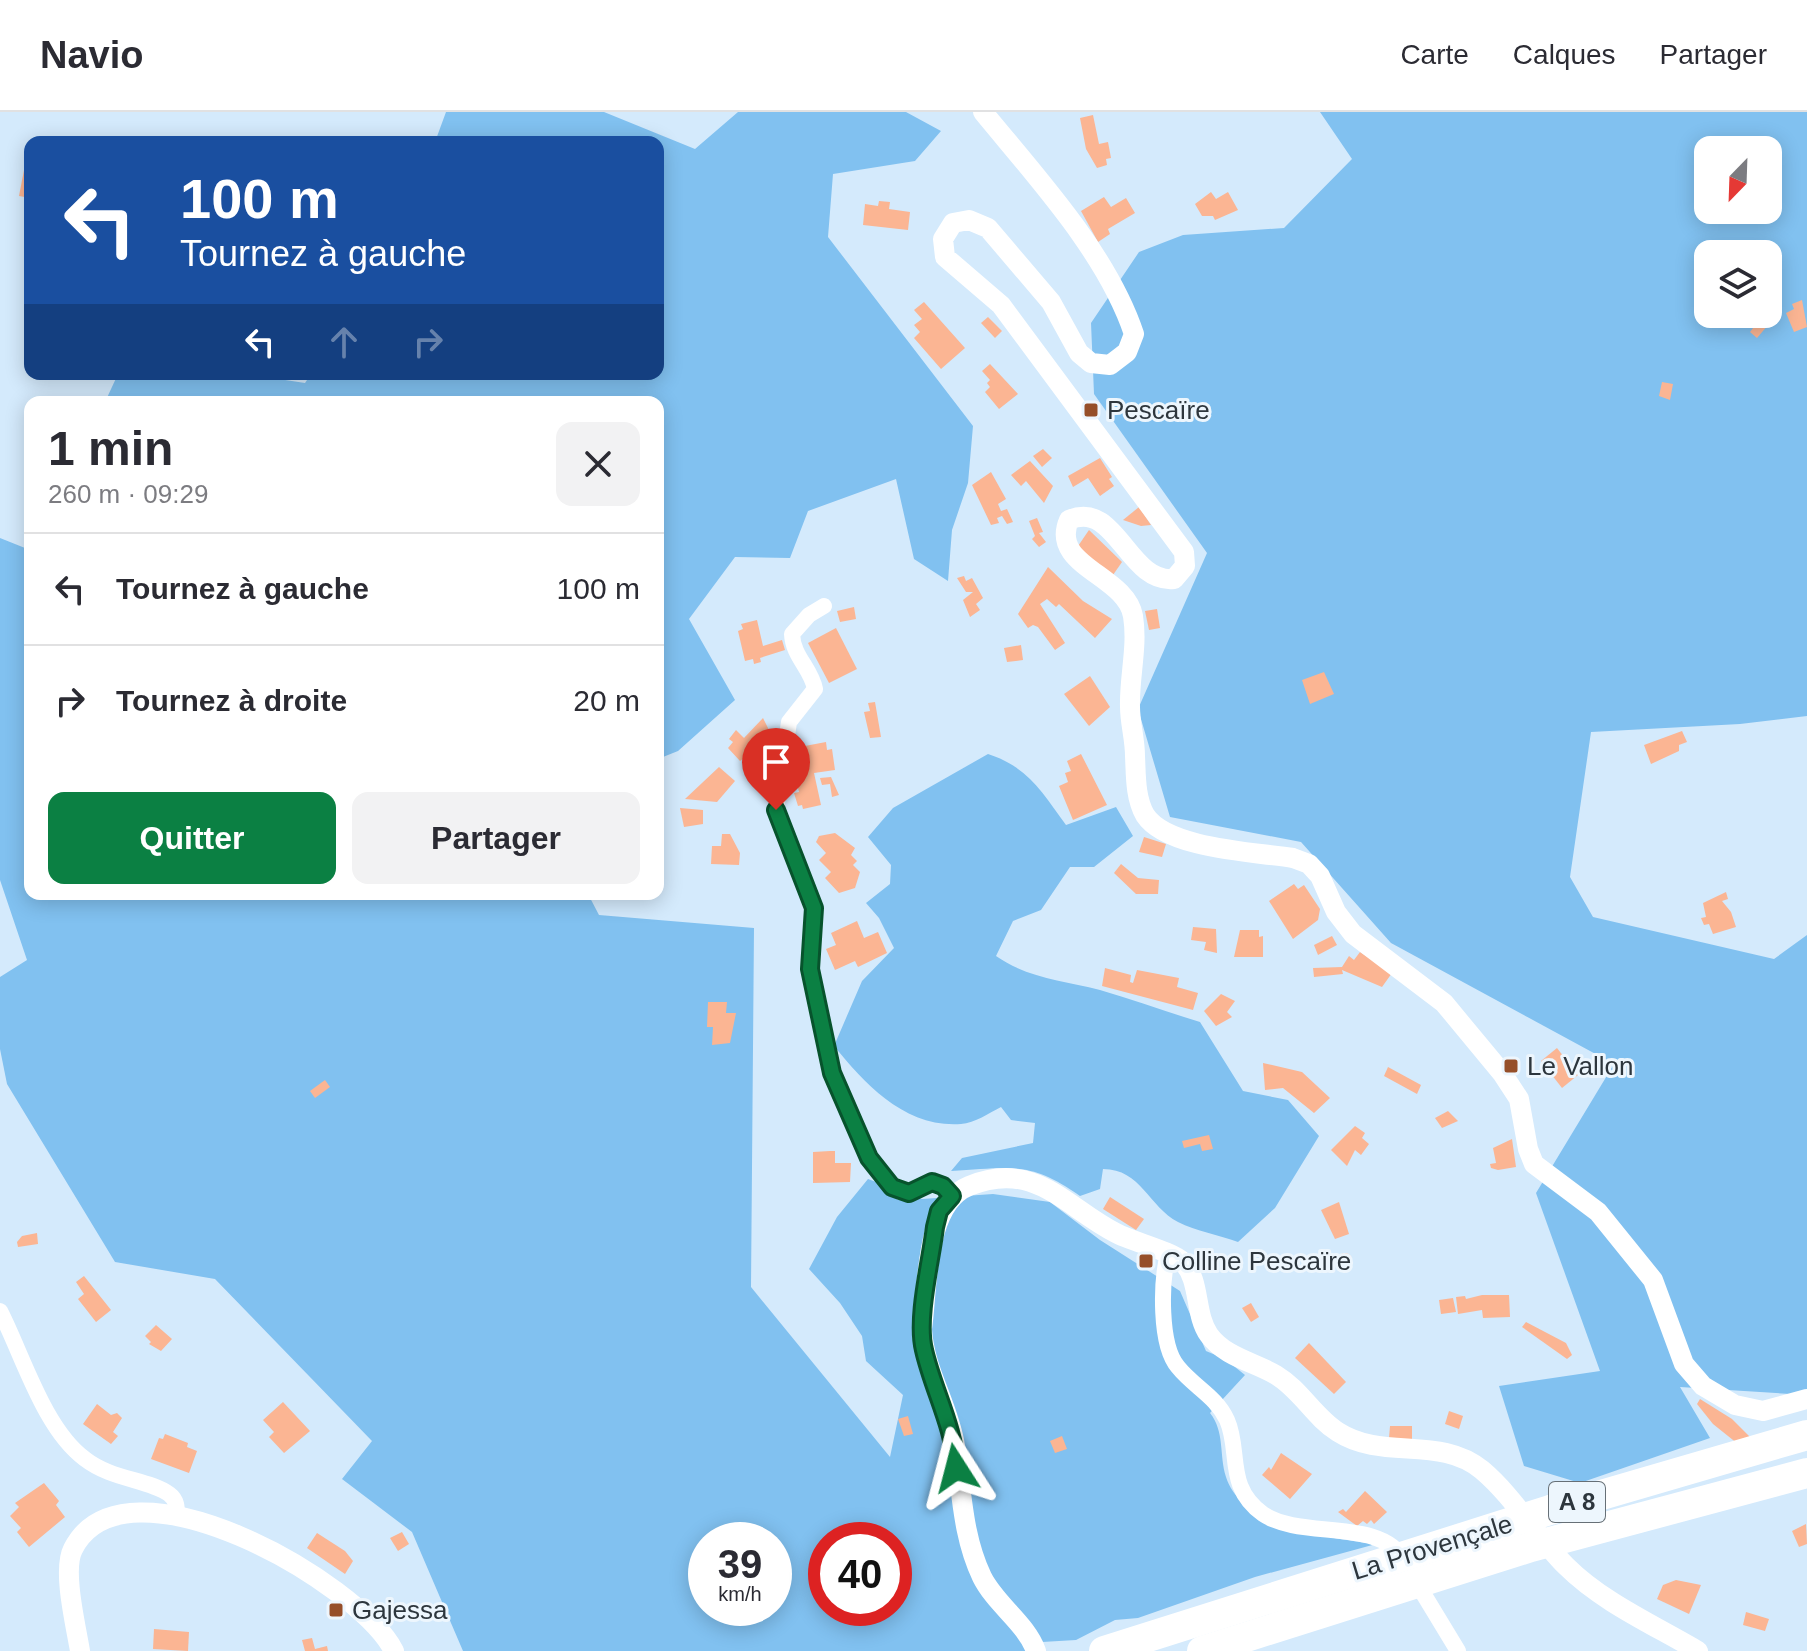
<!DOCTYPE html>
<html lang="fr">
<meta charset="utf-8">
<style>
:root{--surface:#fff;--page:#f2f2f3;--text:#2b2b33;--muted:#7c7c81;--line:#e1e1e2;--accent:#0b8043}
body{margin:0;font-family:Arial,sans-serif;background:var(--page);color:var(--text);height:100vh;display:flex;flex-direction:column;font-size:30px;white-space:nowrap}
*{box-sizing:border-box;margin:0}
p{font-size:26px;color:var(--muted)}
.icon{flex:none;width:44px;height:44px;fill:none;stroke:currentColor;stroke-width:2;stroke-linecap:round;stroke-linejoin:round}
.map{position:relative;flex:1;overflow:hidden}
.panel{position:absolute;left:24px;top:284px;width:640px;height:504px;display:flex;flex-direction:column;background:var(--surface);border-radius:16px;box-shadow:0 4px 20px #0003}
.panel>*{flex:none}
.guide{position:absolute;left:24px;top:24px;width:640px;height:244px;border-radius:16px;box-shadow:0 4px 20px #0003;background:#1a4fa0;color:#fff;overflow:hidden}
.needle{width:52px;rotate:203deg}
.controls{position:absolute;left:1694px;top:24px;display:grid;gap:16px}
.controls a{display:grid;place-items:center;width:88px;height:88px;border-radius:16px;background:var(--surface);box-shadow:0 4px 20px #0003;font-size:40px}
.speed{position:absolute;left:688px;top:1410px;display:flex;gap:16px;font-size:40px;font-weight:700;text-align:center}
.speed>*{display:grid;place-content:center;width:104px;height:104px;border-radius:50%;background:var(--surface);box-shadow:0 4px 20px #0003;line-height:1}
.speed small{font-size:20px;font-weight:400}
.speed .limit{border:12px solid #d22;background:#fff;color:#111}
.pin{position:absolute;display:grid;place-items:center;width:68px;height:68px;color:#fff;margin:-82px -34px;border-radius:50% 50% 50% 0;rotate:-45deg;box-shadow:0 0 8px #0007}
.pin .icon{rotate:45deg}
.me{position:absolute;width:88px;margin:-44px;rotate:351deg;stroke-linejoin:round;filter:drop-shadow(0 0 6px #0008)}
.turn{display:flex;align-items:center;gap:28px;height:168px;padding:0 24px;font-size:36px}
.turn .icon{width:104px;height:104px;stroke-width:2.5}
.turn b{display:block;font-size:56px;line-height:68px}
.lanes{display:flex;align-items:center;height:76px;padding:0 24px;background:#0003;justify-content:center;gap:40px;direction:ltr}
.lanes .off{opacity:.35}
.round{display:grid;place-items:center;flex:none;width:84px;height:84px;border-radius:16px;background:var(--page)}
.overview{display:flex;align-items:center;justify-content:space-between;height:136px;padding:0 24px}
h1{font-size:48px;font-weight:700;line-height:60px}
.cta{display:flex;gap:16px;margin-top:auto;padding:16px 24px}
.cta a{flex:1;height:92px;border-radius:16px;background:var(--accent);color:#fff;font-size:32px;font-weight:700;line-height:92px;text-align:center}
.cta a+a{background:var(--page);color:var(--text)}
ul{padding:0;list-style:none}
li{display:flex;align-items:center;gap:24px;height:112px;padding:0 24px;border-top:2px solid var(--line)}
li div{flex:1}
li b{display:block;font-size:30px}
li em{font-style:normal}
header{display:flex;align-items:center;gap:48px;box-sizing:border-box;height:112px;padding:0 40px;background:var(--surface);border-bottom:2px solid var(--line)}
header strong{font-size:38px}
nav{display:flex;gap:44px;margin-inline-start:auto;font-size:28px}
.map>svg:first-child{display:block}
.forest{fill:#81c1f0;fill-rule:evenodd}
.building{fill:#fbb593}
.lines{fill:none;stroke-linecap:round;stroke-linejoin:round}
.minor{stroke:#fff;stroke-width:16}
.tertiary{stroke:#fff;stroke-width:20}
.motorway{stroke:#fff;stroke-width:30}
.route-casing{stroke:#07532c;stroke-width:20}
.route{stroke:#0b8043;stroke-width:14}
.poi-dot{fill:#964f29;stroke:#edf6fd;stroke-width:3}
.labels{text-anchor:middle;stroke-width:6;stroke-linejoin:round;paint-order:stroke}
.shield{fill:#edf6fd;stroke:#677077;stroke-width:2}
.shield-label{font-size:24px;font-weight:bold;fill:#2d363d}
.poi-label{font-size:26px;fill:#2d363d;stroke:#edf6fd;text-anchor:start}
.street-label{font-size:26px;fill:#2d363d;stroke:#edf6fd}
</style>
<header>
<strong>Navio</strong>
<nav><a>Carte</a><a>Calques</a><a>Partager</a></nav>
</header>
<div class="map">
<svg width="1807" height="1539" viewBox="0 0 1807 1539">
<rect width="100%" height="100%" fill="#d4eafc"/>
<!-- forest -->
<g class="forest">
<path d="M446,0H604L695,37L738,0H906L941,19L915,49L833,62L828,125L973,314L968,371L952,418L948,469L914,447L896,367L808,399L790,446L735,445L689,507L735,588L678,639L658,647V290H105L118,262H246L305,271L311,262H658V30H435Z"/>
<path d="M1320,0H1807V604L1740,612L1591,620L1570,765L1593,805L1774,847L1807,823V1283L1680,1275L1710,1326L1580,1371L1524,1354L1499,1274L1600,1259L1536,1081L1614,952L1391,831L1301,730L1170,705L1138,597L1207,441L1094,282L1091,211L1139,140L1183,123L1284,116L1352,47ZM1708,38H1768V98H1708ZM1708,142H1768V202H1708Z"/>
<path d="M0,426L30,438V782H588L599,803L754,816L751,1175L890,1345L903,1283L866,1249L862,1224L840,1191L809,1157L837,1105L868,1067L922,1087L993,1082L1050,1090L1100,1128L1180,1179L1206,1239L1225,1247L1245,1263L1210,1301C1225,1320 1219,1343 1226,1365C1242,1416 1330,1426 1376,1432L1255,1465L1138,1506L1115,1508L1076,1528L1042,1530V1539H463L412,1420L342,1367L372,1329L215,1167L115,1150L7,972L0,937V865L27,848L0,768ZM706,1428H774V1496H706ZM826,1428H894V1496H826Z"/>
<path d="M988,642C1028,655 1042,680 1066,713L1116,695L1133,724L1094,755H1070L1041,798L1013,809L996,844C1029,867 1063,868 1100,878C1134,888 1167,900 1200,910L1243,979L1288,988L1319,1024L1275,1096L1238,1130C1219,1123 1196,1119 1178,1110C1149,1095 1141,1057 1103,1057L1100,1077L1080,1084C1029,1048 1010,1056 951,1059L962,1046L1033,1031L1035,1011L1011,1008L1001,995C989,1001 975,1011 961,1012C905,1016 865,972 834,934L862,869L894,836L879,806L866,791L890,772L891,753L868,725L893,696Z"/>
</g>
<!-- building -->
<g class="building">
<path d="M1093,3L1099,32L1108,30L1111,46L1106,47L1107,53L1097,56L1086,37L1080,6Z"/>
<path d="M24,58L30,59V86L19,84Z"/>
<path d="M1211,80L1216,87L1228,80L1238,98L1215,108L1213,104H1202L1195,92Z"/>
<path d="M1104,85L1111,95L1126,86L1135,101L1108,117L1110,122L1098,130L1081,99Z"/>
<path d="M879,89L890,90L889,97L910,100L908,118L863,113L865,92L878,94Z"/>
<path d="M1802,188L1807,215L1794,220L1786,201L1794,197L1792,192Z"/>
<path d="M924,190L965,236L941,257L914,226L920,220L914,213L922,207L914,198Z"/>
<path d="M1755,202H1770L1774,206L1757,226L1750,220L1760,207Z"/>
<path d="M988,205L1002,219L995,226L981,211Z"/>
<path d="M990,252L1018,282L999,297L985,280L990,275L987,271L990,268L982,259Z"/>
<path d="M1662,270L1673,272L1670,288L1659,284Z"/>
<path d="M1043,337L1052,346L1042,355L1033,344Z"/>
<path d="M1100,346L1112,365L1109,367L1114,374L1100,384L1088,366L1073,375L1068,364Z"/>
<path d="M1030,349L1053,374L1044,391L1026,369L1021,374L1011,363Z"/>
<path d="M991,360L1006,387L998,392L1001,399L1007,397L1013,410L1007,412L1002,404L997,406L999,411L991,413L972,373Z"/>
<path d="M1139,395L1151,413L1141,414L1123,408Z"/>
<path d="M1037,406L1043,420L1039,421L1046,430L1039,435L1032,427L1035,424L1029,409Z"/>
<path d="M1089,418L1122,450L1113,463L1076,437Z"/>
<path d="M1048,455L1083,489L1112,507L1095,526L1059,492L1056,495L1047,487L1040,492L1065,531L1055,538L1038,515L1033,513L1028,516L1018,502Z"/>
<path d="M964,464L966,469L972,466L983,486L976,492L980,498L970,505L963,488L973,480H966L957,466Z"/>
<path d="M854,495L856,507L840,510L837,499Z"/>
<path d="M1157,497L1160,516L1149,518L1145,499Z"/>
<path d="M757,508L763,534L782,528L785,538L760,546L761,550L754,552L753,547L745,549L738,519L743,517L741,512Z"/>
<path d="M836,516L857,557L829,571L808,531Z"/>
<path d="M1021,533L1023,548L1007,550L1004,536Z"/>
<path d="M1324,560L1334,582L1310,592L1302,568Z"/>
<path d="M1090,564L1110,595L1089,614L1064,582Z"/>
<path d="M875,590L881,625L870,626L864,600L870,599L868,591Z"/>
<path d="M763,606L769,618L753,635L756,637L740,649L728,636L733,630L729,627L736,618L744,626Z"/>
<path d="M1682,619L1687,630L1679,633V639L1651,652L1644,633Z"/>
<path d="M826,630L827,638L832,637L835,658L814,661L821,693L803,697L802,693L798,694L794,681L799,680L789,637Z"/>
<path d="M1081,642L1107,693L1073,708L1059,674L1068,670L1065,661L1071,659L1067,649Z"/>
<path d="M719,655L735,669L717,690L685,687Z"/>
<path d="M831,665L839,683L832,685L830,672L822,673L820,666Z"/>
<path d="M680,696L703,698V712L684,715Z"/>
<path d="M835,721L855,736L851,743L857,749L853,753L860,760L855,776L839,781L825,766L831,760L819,748L826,741L816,730L819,724Z"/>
<path d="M722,722H730L740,741L739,753L711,752L712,734H721Z"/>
<path d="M1144,725L1166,732L1162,745L1139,740Z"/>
<path d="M1121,752L1138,766L1159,768L1158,782H1136L1114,761Z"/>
<path d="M1294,772L1298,777L1304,773L1320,797L1318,808L1293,827L1269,789Z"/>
<path d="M1726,780L1728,787L1722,789L1731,800L1736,815L1713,822L1709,812L1704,813L1701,806L1706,805L1703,791Z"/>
<path d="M857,809L864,826L878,820L887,841L858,855L855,849L835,858L826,837L836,833L831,821Z"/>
<path d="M1193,815L1216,817L1217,841L1204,838L1206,830L1191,828Z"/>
<path d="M1240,818H1259V825L1263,824V845H1234Z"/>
<path d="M1332,824L1337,833L1318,843L1314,833Z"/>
<path d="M1360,840L1392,861L1382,875L1342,858L1343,862L1314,865L1313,856L1342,855L1349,844L1354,848Z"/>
<path d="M1105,856L1131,863L1130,870L1133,871L1137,858L1179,866L1177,875L1198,881L1193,898L1102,874Z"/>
<path d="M1221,882L1235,889L1227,900L1232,905L1216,914L1204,899Z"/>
<path d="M708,890H727L726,901H736L730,931L712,933L713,915H707Z"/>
<path d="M1557,936L1578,963L1562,976L1541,949Z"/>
<path d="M1263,951L1302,960L1330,986L1314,1001L1283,976L1265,978Z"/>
<path d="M1388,955L1421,973L1417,982L1384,964Z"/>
<path d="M325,968L330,975L315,986L310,979Z"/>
<path d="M1448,999L1458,1009L1442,1016L1435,1006Z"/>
<path d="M1355,1014L1365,1021L1362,1026L1369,1032L1361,1043L1355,1038L1347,1054L1331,1038Z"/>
<path d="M1209,1023L1213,1037L1202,1039L1200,1032L1184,1036L1182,1029Z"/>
<path d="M1512,1027L1516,1055L1498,1058L1491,1056L1490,1052L1496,1051L1493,1036Z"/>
<path d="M830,1039H835V1051H851L850,1070L813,1071V1040Z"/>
<path d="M1110,1085L1144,1107L1136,1118L1103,1097Z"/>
<path d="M1339,1090L1349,1122L1335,1127L1321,1098Z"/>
<path d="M37,1121L38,1132L18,1135L17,1130L22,1124Z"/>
<circle cx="1345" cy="1148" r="7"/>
<path d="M84,1164L111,1198L96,1210L78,1187L84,1182L76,1170Z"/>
<path d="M1482,1183H1509L1510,1205L1483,1206L1482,1198L1458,1202L1456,1185L1465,1184L1466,1187Z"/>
<path d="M1453,1186L1456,1200L1441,1202L1439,1188Z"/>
<path d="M1251,1191L1259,1205L1251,1210L1242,1196Z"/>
<path d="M1526,1210L1566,1231L1572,1243L1567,1247L1522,1215Z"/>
<path d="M156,1213L172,1227L161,1239L149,1232L151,1230L145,1224Z"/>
<path d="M1309,1231L1346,1270L1334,1282L1295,1246Z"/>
<path d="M1700,1287L1732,1307L1752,1327L1743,1336L1713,1312L1697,1292Z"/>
<path d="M283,1290L310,1319L284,1341L269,1325L274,1320L263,1308Z"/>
<path d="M97,1292L111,1303L117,1301L122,1306L113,1320L118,1324L111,1332L83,1312Z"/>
<path d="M1449,1299L1463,1304L1459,1317L1445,1312Z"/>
<path d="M908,1304L913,1322L904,1324L898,1307Z"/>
<path d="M1390,1314H1412V1328L1389,1326Z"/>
<path d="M165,1322L188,1331L187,1335L197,1339L189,1361L151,1347L159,1326L163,1327Z"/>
<path d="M1062,1324L1067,1337L1055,1341L1050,1329Z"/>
<path d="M1281,1341L1312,1362L1290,1387L1262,1363L1269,1355L1271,1358Z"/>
<path d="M44,1371L59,1389L56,1393L65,1405L29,1435L17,1420L21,1416L10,1404L19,1395L15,1391Z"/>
<path d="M1365,1379L1387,1400L1374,1412L1371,1408L1367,1412L1363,1409L1357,1414L1338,1400L1343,1397L1346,1400Z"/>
<path d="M1806,1412L1807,1432L1799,1435L1792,1419Z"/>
<path d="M402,1420L409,1432L398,1439L390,1426Z"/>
<path d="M317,1421L345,1439L353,1449L345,1462L307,1436Z"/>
<path d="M1676,1468L1701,1473L1689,1502L1657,1487L1663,1473Z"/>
<path d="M1746,1500L1769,1507L1765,1519L1743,1513Z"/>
<path d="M154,1517L189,1520L188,1539L153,1537Z"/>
<path d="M312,1526L315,1537L327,1534L328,1539H305L302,1528Z"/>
</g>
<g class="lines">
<!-- minor -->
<g class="minor">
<path d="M824,494L809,503L792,522C793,545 811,556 815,577L789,610L776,698L814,796L810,857L832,961L869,1046L885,1068L901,1080C926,1081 930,1059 952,1084"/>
<path d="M1168,1142C1161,1169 1159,1233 1178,1255C1194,1275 1216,1284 1227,1308C1241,1339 1225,1375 1263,1402C1301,1428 1380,1405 1404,1448"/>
<path d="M0,1199C23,1244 44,1317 85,1347C112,1368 148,1367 169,1382C177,1388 177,1395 177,1404"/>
<path d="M1415,1468L1458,1539"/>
</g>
<!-- tertiary -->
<g class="tertiary">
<path d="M983,0C1037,66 1107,141 1134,222L1127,240L1110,253L1091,251L1079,241L1051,190L988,116L969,108L953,111L943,127L945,145L1001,193L1184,440L1185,454L1174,467C1128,472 1116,387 1069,408C1049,454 1126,463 1133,504C1138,535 1129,565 1130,595C1130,611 1135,627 1135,644C1136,663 1135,685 1145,703C1167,737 1255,740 1293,746L1309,752L1320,764L1336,800L1353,822L1444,891L1502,961L1519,987L1528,1037L1534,1052L1598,1100L1653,1168L1684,1252L1703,1274L1735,1293L1763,1299L1807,1287"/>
<path d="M80,1539C76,1514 62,1458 73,1437C124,1336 358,1469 394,1539"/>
<path d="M1036,1539C1026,1511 996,1493 982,1465C962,1423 962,1379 955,1334C949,1294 924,1258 922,1217C928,1175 924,1092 969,1074C1035,1047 1065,1095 1116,1121C1133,1130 1171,1139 1183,1150C1201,1169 1194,1202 1209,1223C1225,1245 1254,1250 1276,1263C1301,1278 1314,1305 1338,1320C1383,1349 1440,1323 1482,1358C1514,1385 1536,1424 1566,1454C1602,1490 1654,1513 1698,1539"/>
</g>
<!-- motorway -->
<g class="motorway">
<path d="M1104,1539L1550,1398L1807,1323"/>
<path d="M1202,1539L1531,1435L1807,1361"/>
</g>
</g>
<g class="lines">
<!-- route casing -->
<g class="route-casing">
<path id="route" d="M776,698L814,796L810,857L832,961L869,1046L892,1075L909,1081L932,1070L943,1074L952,1084L939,1099L935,1115C931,1149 916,1206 924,1238C933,1278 954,1314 956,1356"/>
</g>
<!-- route -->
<use href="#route" class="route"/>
</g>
<!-- markers -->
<g class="poi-dot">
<rect x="1083" y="290" width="16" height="16" rx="4"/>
<rect x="1503" y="946" width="16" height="16" rx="4"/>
<rect x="1138" y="1141" width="16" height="16" rx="4"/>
<rect x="328" y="1490" width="16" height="16" rx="4"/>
</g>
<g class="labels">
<!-- shield labels -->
<rect class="shield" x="1549" y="1370" width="56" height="40" rx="6"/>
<g class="shield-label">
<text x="1577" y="1398">A 8</text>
</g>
<!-- poi labels -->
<g class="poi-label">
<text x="1107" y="307">Pescaïre</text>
<text x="1527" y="963">Le Vallon</text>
<text x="1162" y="1158">Colline Pescaïre</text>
<text x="352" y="1507">Gajessa</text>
</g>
<!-- street labels -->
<g class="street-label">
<text transform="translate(1432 1435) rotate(-17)" y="9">La Provençale</text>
</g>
</g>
</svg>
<div class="controls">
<a><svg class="needle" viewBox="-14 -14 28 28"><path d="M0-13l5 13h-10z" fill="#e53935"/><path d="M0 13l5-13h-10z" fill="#7c7c81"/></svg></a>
<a><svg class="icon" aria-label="layers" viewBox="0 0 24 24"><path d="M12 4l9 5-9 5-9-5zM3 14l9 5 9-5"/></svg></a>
</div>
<div class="speed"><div>39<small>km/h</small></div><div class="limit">40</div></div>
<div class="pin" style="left:776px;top:698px;background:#d93025"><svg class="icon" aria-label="arrive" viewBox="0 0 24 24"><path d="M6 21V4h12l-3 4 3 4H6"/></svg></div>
<svg class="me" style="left:956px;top:1356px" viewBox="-20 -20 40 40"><path d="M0-17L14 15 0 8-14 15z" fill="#0b8043" stroke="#fff" stroke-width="4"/></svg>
<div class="guide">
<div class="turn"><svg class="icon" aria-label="left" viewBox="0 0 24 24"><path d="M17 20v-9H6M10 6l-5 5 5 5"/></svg><div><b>100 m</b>Tournez à gauche</div></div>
<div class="lanes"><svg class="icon" aria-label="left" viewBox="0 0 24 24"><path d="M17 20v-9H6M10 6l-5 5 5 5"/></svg><svg class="icon off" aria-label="ahead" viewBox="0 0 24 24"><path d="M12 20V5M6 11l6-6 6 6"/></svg><svg class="icon off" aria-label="right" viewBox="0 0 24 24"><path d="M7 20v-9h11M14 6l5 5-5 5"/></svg></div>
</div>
<section class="panel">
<div class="overview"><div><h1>1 min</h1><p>260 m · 09:29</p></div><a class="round"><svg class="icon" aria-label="close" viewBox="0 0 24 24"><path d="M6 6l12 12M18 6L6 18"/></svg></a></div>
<ul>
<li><svg class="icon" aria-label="left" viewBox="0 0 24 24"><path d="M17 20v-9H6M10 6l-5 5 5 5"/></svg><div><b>Tournez à gauche</b></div><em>100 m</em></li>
<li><svg class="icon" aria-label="right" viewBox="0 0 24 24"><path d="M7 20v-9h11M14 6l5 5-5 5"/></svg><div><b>Tournez à droite</b></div><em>20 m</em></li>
</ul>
<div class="cta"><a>Quitter</a><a>Partager</a></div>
</section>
</div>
